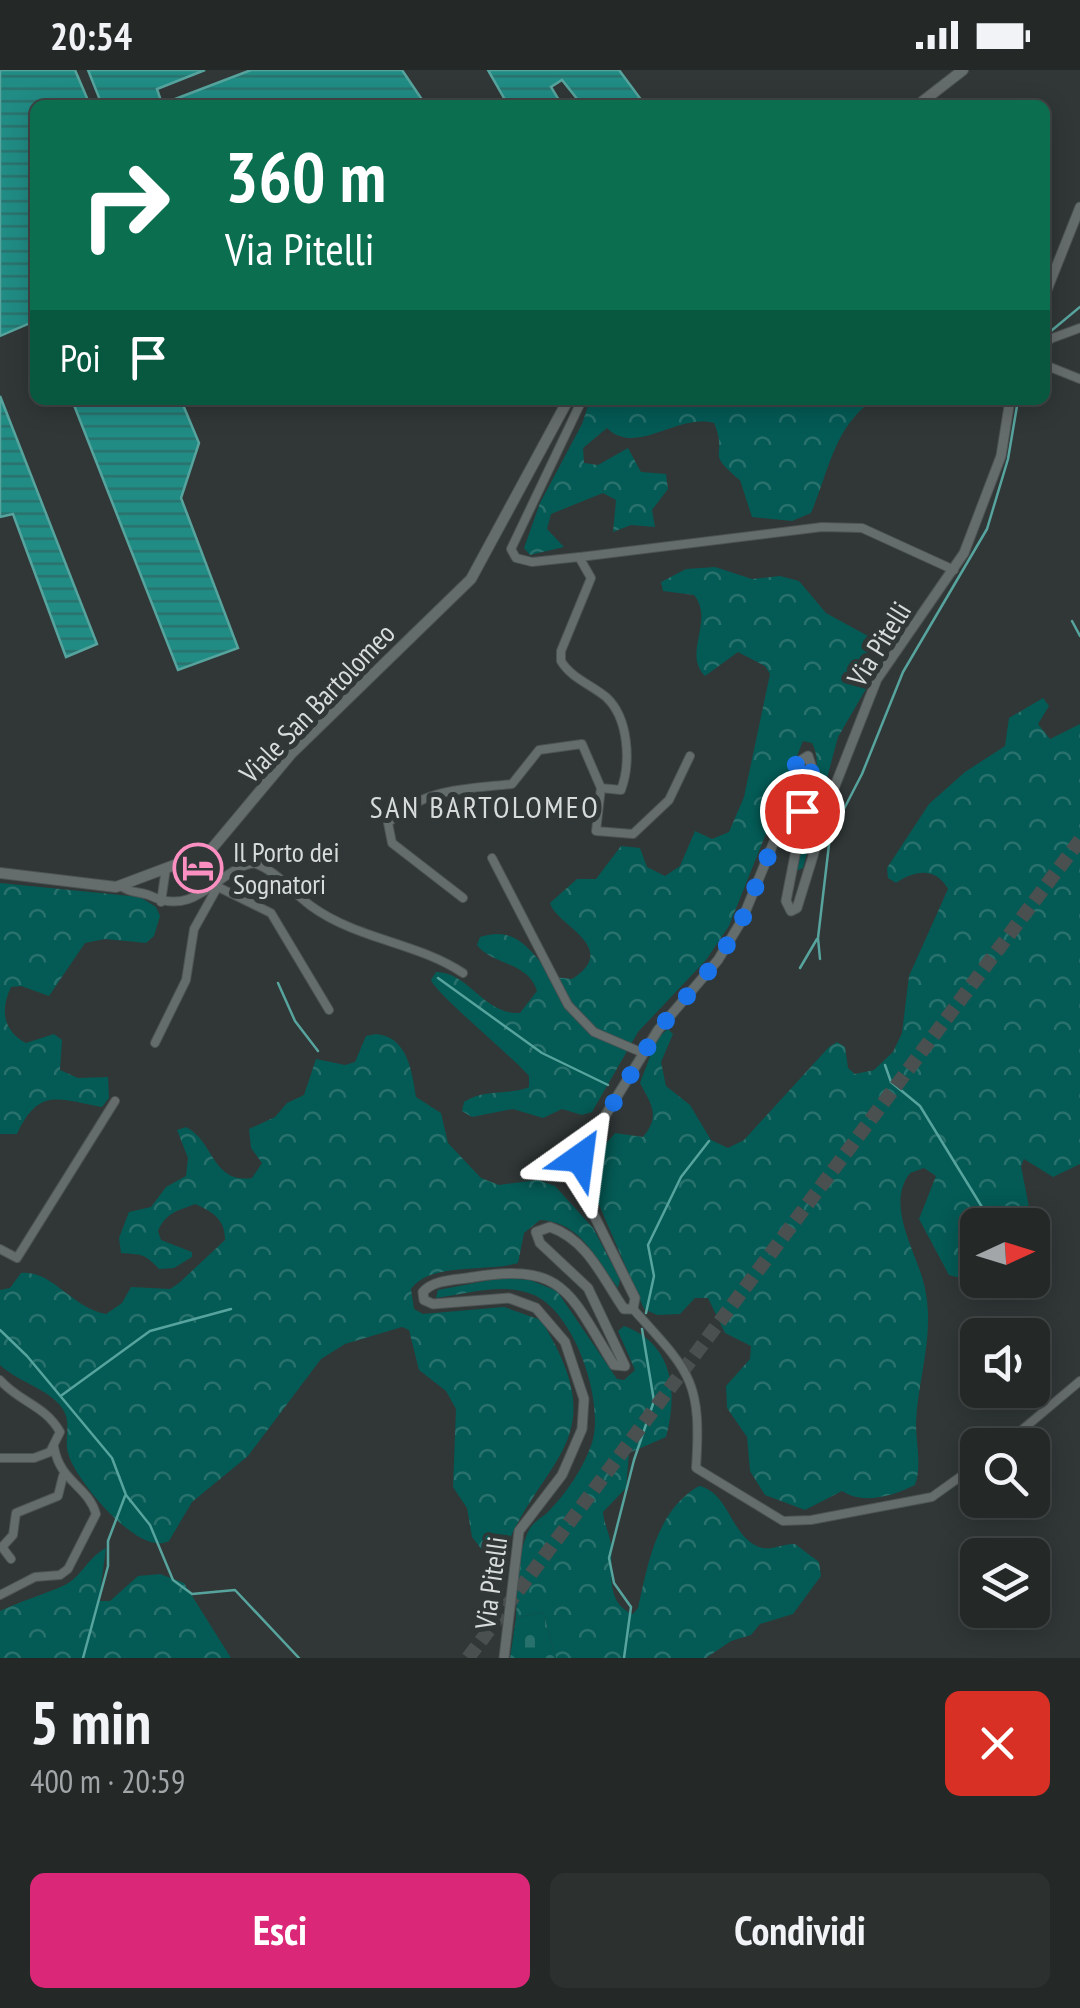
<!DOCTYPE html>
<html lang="it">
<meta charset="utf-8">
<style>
:root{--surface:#242928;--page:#2c3130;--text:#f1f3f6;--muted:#a3a6a8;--line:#414545;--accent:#db2777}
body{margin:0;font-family:"PT Sans Narrow",sans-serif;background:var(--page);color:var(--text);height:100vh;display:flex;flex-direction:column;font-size:38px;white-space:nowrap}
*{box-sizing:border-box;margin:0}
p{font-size:32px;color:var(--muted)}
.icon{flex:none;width:55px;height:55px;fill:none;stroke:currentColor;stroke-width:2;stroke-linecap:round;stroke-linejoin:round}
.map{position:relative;height:1588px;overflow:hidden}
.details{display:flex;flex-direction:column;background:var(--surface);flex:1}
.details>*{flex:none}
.hud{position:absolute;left:30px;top:30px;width:1020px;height:305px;border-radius:15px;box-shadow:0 5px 25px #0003,0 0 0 2px var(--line);background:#0b6e4f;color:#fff;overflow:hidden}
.needle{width:65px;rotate:86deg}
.buttons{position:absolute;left:960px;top:1138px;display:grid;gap:20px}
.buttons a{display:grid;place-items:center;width:90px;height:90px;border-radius:15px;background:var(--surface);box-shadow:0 5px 25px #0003,0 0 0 2px var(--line);font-size:50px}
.pin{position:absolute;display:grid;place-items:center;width:85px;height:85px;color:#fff;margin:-42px;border:5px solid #fff;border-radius:50%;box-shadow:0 2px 10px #0007}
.me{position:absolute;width:110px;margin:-55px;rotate:31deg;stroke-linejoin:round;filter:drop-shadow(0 0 8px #0008)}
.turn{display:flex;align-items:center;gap:35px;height:210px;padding:0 30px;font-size:45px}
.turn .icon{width:130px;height:130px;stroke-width:2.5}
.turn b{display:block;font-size:70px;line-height:85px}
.then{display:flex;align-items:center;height:95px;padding:0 30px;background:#0003;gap:20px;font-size:38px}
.round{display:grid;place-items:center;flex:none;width:105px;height:105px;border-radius:15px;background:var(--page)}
.overview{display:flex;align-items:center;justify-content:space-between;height:170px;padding:0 30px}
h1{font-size:60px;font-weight:700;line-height:75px}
.primary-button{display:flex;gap:20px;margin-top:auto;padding:20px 30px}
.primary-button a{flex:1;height:115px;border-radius:15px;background:var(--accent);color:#fff;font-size:40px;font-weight:700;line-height:115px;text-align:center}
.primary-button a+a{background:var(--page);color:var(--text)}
.status{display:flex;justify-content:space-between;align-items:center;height:70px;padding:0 50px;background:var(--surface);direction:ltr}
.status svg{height:28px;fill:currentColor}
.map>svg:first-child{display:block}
.forest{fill:url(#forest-crowns)}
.cemetery{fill:url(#cemetery-stones)}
.water{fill:url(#water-rules);stroke:#57a49e;stroke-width:2.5}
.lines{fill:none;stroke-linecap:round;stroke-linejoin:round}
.stream{stroke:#57a49e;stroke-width:2.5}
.motorway-tunnel{stroke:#49504f;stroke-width:14;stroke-dasharray:14 7;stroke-linecap:butt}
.minor-casing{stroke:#4d5353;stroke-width:10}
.tertiary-casing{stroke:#4d5353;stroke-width:11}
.secondary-casing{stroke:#4d5353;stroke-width:12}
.minor{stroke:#656d6c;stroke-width:8}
.tertiary{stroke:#656d6c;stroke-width:9}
.secondary{stroke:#656d6c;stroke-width:10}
.route{stroke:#1a73e8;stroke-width:18;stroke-dasharray:0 32.4}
.labels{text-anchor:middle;stroke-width:10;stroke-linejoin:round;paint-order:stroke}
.street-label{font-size:28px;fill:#d7dcdb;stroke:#303736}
.poi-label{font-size:28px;fill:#d7dcdb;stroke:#303736;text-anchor:start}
.neighbourhood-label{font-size:30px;letter-spacing:2.5px;fill:#d7dcdb;stroke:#303736}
</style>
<div class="status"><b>20:54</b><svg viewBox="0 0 49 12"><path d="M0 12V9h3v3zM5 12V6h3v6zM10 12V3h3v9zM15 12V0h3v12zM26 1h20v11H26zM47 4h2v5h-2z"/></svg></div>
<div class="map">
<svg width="1080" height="1588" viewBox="0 0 1080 1588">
<defs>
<pattern id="forest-crowns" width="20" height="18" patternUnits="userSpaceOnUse" patternTransform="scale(2.5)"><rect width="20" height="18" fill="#045a55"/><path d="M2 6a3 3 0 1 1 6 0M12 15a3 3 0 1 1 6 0" fill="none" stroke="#28716d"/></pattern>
<pattern id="cemetery-stones" width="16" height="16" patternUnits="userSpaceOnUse" patternTransform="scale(2.5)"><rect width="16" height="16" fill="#045a55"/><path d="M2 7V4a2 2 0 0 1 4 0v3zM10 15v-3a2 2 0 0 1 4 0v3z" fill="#28716d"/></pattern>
<pattern id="water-rules" width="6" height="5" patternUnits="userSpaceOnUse" patternTransform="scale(2.5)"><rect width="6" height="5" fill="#208c84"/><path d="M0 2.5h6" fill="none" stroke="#2b726d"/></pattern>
</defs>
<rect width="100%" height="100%" fill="#303736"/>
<!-- forest -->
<g class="forest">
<path d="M590,330H873C834,357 829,401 811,443L792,451L752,447L740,410C703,380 729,388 714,353C677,343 636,387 607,358L583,378L584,393L598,395L628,378L641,402L666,404L668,419L652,440L655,457L631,455L613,462L616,430L603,423L551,444L547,459L564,477L530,485L524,478L540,433L582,354Z"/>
<path d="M715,497L752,509L780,506L799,511L826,543L877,571L883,590L838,667L803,798L796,801C801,768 828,701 812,673L803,671L729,856L706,890L638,962L592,1042L582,1045L562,1039L543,1048L513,1039L472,1047L462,1041L464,1032C485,1018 508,1026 529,1017V1006C513,987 436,924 431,910L436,902C469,902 484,945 520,943L537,921C528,891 493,896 477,875L480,867C519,854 532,885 554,907L572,909C622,877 555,855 550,833L577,809H596L621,776L640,778L647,797L665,806L680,796L695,761L712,769L729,762L744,727L770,604L765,596L738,582L705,606C682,583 715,551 694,525L663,521L661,512L686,499Z"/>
<path d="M1043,628L1049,636L1038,654L1050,669L1080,654V1094L1053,1107L1024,1089L1021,1096L1033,1158L978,1155L977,1184L964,1209L949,1205L919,1149L936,1106L924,1098L910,1103C885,1135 916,1181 924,1214C936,1263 918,1306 916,1353C916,1375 922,1395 915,1415C893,1426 863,1435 842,1421L805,1440L765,1425L750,1401L747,1367L727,1338L726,1316L750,1289L751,1276L725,1263L708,1228H695L680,1244L657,1245L644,1239L594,1123L593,1089L615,1063L643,1067C661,1046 651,1034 640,1013L657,968L668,959L673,964L661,992L666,1016L690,1035L711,1070L728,1078L744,1070L829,977L837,972L845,977L848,998L855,1004L874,1000L893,982L902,963L909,906L948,819C935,796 914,801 896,813L888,808L887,798L929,734L965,702L1005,676L1009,648Z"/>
<path d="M0,813L140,827L156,837L160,846L154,866L146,873L105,869L85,873L49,926L21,916L11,917C0,940 3,961 26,973L54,964L62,970L60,1000L78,1008L108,1007L109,1028L102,1037C60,1030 39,1016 17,1064H0Z"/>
<path d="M376,964C408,967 412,1002 416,1027L441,1043L448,1073L481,1108L499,1115L538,1110L555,1116L593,1158L620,1209L618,1218C596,1190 582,1152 540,1150L524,1163L518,1193C488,1202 430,1192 411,1219L414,1239L423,1244L504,1237L541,1250C616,1371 543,1384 503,1484L490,1490L472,1467L467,1438L453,1417L456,1339L446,1321L419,1300L409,1260L402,1257L345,1274L321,1289L248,1386L192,1432L169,1471C140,1488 77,1412 69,1386C62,1367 75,1352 59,1334C43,1317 17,1311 0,1295V1220L10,1218L21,1203C53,1200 71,1238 106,1244L122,1233L131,1217L170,1219L179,1213L225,1170C225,1149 213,1142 195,1134C178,1141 166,1142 158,1161L161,1170L192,1182V1187L174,1198L159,1199C143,1182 141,1185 121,1183L119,1168L129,1142L151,1137L166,1117L186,1106L188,1088L177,1060L186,1057C214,1071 212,1114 252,1108L262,1093L251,1078L249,1059L275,1047L287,1033L304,1025L316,989L345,995L355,992L366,966Z"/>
<path d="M501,1208L530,1210L557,1221L617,1309L624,1310L635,1300L618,1261L624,1256C674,1274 678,1323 666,1367L629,1383L626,1418L603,1442C604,1454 610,1464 611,1476C613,1499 604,1533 633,1544L638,1538C648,1494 656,1441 699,1416C730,1422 732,1472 763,1478C773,1480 784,1473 795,1474L819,1492L821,1506L793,1544L760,1554L751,1565L731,1571L706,1588H556L543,1542L516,1548C518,1520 516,1484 530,1458C534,1452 541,1448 547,1443C566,1424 583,1399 592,1373C605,1332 575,1243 534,1225C505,1212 466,1224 436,1228L438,1220Z"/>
<path d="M106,1478L99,1531H110L138,1506L160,1504L184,1513L231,1588H0V1541C21,1531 42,1525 63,1516C81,1508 88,1487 106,1478Z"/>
</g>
<!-- cemetery -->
<path class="cemetery" d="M543,1542L556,1588H510L516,1548Z"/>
<!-- water -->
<g class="water">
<path d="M0,0H75L90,35H35V251L0,266Z"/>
<path d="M88,0H205L157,19L162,34L251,0H402L425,34L102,35Z"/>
<path d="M488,0H619L645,35H582L562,10L551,17L562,35L545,31L539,35H508Z"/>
<path d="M0,326L97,574L66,587L13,444L0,447Z"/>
<path d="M72,330H181L199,373L181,428L238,578L178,600Z"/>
</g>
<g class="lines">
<!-- stream -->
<g class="stream">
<path d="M1045,266L1080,237"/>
<path d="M1072,551L1080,566"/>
<path d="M820,889L818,868L830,766L862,704L903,602L987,459L1008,389L1018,330"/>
<path d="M800,898L817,869"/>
<path d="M438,908L542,983L608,1015"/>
<path d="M278,913L295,951L318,981"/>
<path d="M885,995L891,1012L920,1036L993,1155"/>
<path d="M646,1243L654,1206L648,1175L681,1107L709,1071"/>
<path d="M0,1260L27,1286L112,1388L126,1425L150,1455L173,1510L192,1524L235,1520L299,1588"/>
<path d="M62,1325L150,1261L231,1239"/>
<path d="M83,1588L108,1496V1471L125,1426"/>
<path d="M624,1588L631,1537L614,1513L609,1488L634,1390L654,1331L642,1259"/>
</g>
<!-- motorway-tunnel -->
<path class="motorway-tunnel" d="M468,1588L1080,770"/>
<!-- minor casing -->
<g class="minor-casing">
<g id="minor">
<path d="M1045,276L1050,269L1080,258"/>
<path d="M1045,295L1080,309"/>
<path d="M580,487L822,457L862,458L954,500"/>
<path d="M601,718L596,761L633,764L669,730L690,686"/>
<path d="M492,788L568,935L594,962L643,983"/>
<path d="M121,816C131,824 140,821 151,826C197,848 218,799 254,793C277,801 292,822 311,836C358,870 416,872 463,903"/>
<path d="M220,818L271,843L329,940"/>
<path d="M463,828L392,773L388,753C423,718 465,719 512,714L539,680L582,674L601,718L621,720C631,693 629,648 606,627C592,615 571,608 561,591V581L591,508L579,487L532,492L516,488L511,479L582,330"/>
<path d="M161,832L166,798"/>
<path d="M155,973L186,910L194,859L218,816"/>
<path d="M0,1179L17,1188L115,1031"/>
<path d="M633,1239C690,1302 702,1310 696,1398L783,1451L811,1450L932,1427L978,1394"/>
<path d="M0,1310C19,1332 45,1335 60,1362L50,1382L34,1388H0"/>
<path d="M1004,1375L1080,1311"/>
<path d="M11,1489L2,1477L13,1465L16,1443L58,1426L63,1406"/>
<path d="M0,1525L35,1507L60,1505L68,1499L96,1444C88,1416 60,1412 54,1377"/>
</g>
</g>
<!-- tertiary casing -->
<g class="tertiary-casing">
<g id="tertiary">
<path d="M1045,225L1080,137"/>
<path d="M504,1588L519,1461L562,1405L582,1359L584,1329L565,1272L536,1238L509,1228L433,1234L424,1230L423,1222C434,1209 457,1210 474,1207C566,1192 570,1225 614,1295L625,1296L588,1218L540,1173L536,1162L550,1157C588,1170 603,1209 624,1239H633L635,1228L583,1123L579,1088L658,960L718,890L742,850L782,752L797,693L808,686L812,698L786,831L791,841L797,838L833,721L877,609L964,483L1001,386L1010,330"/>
</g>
</g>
<!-- secondary casing -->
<g class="secondary-casing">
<g id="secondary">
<path d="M918,35L963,0"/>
<path d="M0,803L116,817L209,782L291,684L471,509L568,330"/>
</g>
</g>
<!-- minor -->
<use href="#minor" class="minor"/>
<!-- tertiary -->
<use href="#tertiary" class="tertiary"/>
<!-- secondary -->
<use href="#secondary" class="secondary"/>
</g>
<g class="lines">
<!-- route -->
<path class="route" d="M580,1088L658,960L718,890L742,850L782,752L796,694L808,686L812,698L802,741"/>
</g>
<!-- icons -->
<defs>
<g id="hotel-ring" transform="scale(2.5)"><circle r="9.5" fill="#303736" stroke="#fc8fc1" stroke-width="1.5"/><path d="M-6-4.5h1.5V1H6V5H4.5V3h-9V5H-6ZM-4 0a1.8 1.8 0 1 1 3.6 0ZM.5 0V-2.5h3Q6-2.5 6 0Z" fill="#fc8fc1"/></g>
</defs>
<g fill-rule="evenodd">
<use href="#hotel-ring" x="198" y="798"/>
</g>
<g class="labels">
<!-- street labels -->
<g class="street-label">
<text transform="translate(879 574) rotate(-58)" y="10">Via Pitelli</text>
<text transform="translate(317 633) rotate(-46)" y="10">Viale San Bartolomeo</text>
<text transform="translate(491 1513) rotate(-82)" y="10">Via Pitelli</text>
</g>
<!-- poi labels -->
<g class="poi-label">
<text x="233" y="792">Il Porto dei<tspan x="233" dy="32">Sognatori</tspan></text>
</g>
<!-- neighbourhood labels -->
<g class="neighbourhood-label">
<text x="485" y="748">SAN BARTOLOMEO</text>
</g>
</g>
</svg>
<div class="buttons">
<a><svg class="needle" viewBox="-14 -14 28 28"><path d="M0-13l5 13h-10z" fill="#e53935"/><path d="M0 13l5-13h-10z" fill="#a3a6a8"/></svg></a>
<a><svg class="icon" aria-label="sound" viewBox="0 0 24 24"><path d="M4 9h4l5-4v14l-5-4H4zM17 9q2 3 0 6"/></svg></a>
<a><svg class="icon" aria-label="search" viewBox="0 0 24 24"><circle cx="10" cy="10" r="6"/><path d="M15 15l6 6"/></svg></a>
<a><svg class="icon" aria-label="layers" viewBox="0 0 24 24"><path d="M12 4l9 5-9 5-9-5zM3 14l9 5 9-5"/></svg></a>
</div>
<div class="pin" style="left:802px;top:741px;background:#d93025"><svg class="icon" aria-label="arrive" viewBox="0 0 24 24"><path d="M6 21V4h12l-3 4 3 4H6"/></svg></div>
<svg class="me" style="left:580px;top:1088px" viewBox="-20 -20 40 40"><path d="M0-17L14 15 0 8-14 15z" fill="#1a73e8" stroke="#fff" stroke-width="4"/></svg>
<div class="hud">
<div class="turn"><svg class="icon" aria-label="right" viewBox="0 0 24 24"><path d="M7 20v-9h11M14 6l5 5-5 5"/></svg><div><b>360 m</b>Via Pitelli</div></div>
<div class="then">Poi<svg class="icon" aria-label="arrive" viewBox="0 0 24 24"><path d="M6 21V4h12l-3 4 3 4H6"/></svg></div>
</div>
</div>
<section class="details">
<div class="overview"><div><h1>5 min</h1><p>400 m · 20:59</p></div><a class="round" style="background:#d93025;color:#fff"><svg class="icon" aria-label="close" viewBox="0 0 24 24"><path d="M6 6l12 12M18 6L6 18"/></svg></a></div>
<div class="primary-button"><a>Esci</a><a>Condividi</a></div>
</section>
